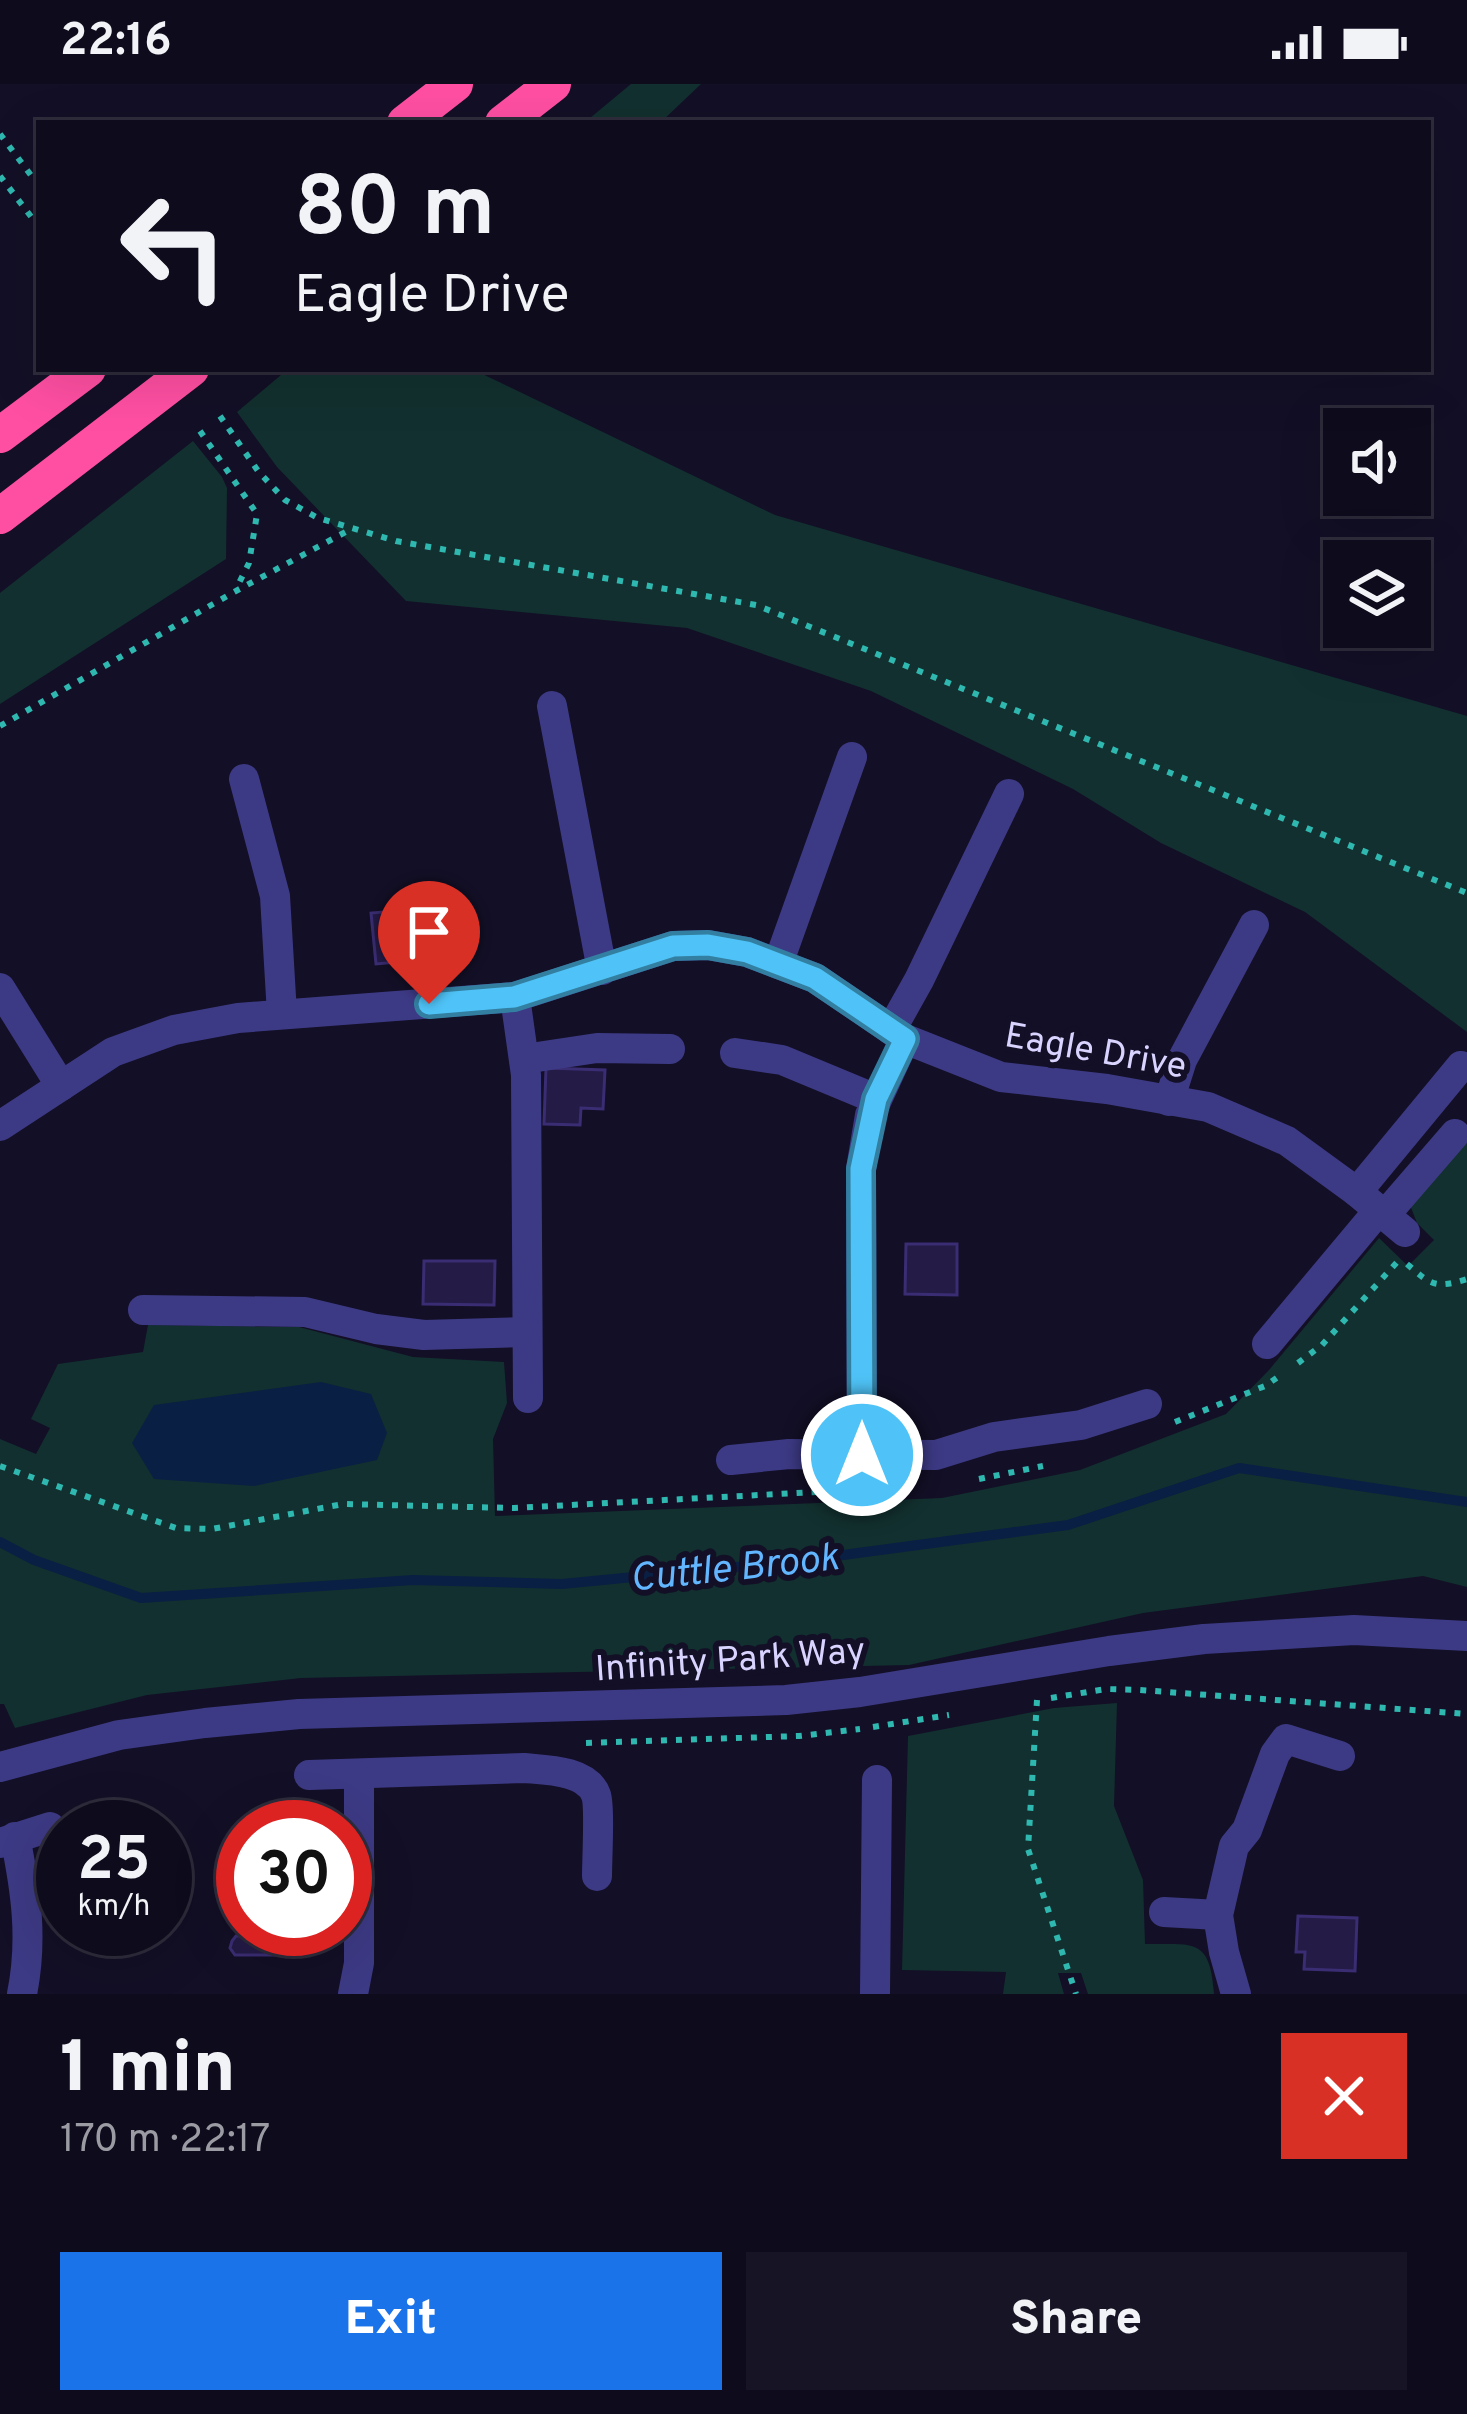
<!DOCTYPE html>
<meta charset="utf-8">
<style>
:root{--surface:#0e0b1c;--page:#171425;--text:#f1f3f6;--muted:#9b9ba3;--line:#2e2b3b;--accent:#1a73e8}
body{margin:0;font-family:Overpass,sans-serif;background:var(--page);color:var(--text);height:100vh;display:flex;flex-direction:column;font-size:45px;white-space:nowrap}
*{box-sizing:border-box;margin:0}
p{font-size:39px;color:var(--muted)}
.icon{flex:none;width:66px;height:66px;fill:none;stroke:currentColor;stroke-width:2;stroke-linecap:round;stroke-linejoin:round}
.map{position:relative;height:1910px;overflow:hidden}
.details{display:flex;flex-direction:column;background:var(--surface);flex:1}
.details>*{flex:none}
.top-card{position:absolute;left:36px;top:36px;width:1395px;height:252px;border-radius:0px;box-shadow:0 12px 48px #0002,0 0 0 3px var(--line);background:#0e0b1c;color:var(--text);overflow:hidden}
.fabs{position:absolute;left:1323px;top:324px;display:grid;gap:24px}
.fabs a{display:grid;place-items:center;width:108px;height:108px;border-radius:0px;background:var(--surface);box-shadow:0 12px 48px #0002,0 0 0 3px var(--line);font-size:60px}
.speed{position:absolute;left:36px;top:1716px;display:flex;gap:24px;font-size:60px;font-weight:700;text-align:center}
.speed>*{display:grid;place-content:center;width:156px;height:156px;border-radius:50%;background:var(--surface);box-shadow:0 12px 48px #0002,0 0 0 3px var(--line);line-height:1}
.speed small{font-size:30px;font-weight:400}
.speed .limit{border:18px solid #d22;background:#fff;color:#111}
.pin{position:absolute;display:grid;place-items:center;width:102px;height:102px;color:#fff;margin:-123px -51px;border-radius:50% 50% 50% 0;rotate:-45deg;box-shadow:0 0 12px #0007}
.pin .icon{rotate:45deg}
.me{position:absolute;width:132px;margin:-66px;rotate:0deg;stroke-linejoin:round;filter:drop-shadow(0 0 9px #0008)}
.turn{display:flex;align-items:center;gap:42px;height:252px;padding:0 60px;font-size:54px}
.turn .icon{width:156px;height:156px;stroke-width:2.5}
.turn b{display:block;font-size:84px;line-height:102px}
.round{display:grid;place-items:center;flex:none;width:126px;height:126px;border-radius:0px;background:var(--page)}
.head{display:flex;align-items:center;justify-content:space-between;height:204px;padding:0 60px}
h1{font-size:72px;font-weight:800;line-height:90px}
.primary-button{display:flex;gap:24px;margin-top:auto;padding:24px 60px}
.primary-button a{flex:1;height:138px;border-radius:0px;background:var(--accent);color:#fff;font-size:48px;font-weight:800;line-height:138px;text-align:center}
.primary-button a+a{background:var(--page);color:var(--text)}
.status{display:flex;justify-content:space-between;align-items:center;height:84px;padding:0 60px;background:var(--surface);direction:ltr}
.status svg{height:33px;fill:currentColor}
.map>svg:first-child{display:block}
.green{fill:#12302f}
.water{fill:#0a1f44}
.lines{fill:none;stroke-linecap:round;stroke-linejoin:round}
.stream{stroke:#0a1f44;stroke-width:10}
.building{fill:#241b47;stroke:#3b2d73;stroke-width:3}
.path{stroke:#2fb8b0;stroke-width:6;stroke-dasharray:6 9;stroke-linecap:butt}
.minor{stroke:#3d3a85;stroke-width:30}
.highway{stroke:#ff4fa3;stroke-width:36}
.route-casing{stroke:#337fa1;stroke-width:30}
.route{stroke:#4fc3f7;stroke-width:21}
.labels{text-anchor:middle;stroke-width:12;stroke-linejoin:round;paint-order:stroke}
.street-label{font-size:36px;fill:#d9d4ff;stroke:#130f26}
.water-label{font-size:39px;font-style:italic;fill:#62b6ff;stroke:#130f26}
</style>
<div class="status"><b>22:16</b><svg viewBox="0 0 49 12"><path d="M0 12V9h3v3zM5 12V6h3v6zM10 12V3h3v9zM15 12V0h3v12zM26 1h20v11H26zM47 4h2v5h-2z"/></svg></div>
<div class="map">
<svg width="1467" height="1910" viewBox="0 0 1467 1910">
<rect width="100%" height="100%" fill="#130f26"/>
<!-- green -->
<g class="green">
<path d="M631,0H701L660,39H584Z"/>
<path d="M288,285H472L775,431L1467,632V948L1305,828L1161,759L1073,705L871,607L687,544L406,517L277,383L237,328Z"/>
<path d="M193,357L222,393L227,404L226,475L0,620V509Z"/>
<path d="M1464,1058L1467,1060V1503L1423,1492L1143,1529L909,1581L301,1594L147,1611L15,1644L4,1620H0V1355L36,1370L50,1344L31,1335L58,1280L143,1268L148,1241L299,1243L413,1273L504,1278L507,1319L493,1355L495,1432L942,1414L1080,1386L1226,1330L1269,1286L1379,1154L1408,1182L1434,1156L1417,1139L1410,1121Z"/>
<path d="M1117,1619L1114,1722L1143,1796L1145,1860C1193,1861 1210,1852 1214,1910H1088L1081,1889H1058L1064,1910H1003L1006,1888L902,1886L908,1652L1054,1624Z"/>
</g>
<!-- water -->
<path class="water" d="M321,1298L371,1310L387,1349L377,1376L254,1402L154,1395L132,1359L154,1321Z"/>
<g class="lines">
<!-- stream -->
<path class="stream" d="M0,1458L34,1476L141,1514L413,1496L562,1500L798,1477L1068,1441L1239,1384L1467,1418"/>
</g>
<!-- building -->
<g class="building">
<path d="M417,825L422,876L376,880L371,829Z"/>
<path d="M546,984L605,986L603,1025L581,1024L580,1041L544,1040Z"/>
<path d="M906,1160H957V1211L905,1210Z"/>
<path d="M424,1177H495L494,1221L423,1220Z"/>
<path d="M1298,1832L1357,1834L1355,1887L1304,1885L1305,1868H1296Z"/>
<path d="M249,1845H297V1871H235L230,1864L232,1857L236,1852H249Z"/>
</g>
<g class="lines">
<!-- path -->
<g class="path">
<path d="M0,50L39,102"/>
<path d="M0,92L39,143"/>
<path d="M220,332L258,387L285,416L318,434L396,457L756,521L1467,809"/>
<path d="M200,347L257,430L249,479L236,505"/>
<path d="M0,642L234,508L353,444"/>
<path d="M1407,1180C1431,1201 1435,1205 1467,1195"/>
<path d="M1298,1279L1322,1261L1398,1177"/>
<path d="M1175,1338L1265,1302L1278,1293"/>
<path d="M0,1382L176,1444L212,1445L343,1420L514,1424L835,1407"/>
<path d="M979,1395L1043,1382"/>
<path d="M1051,1614L1106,1605L1140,1606L1467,1630"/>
<path d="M1037,1616L1028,1765L1076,1910"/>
<path d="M873,1643L949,1631"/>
<path d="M586,1659L799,1652L860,1645"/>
</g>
<!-- minor -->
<g class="minor">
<path d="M552,622L602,886"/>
<path d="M244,695L275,812L282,930"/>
<path d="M778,880L852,673"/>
<path d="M0,904L61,1002"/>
<path d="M515,913L526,991L528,1314"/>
<path d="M891,946L919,896L1009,710"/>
<path d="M735,969L782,976L876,1015"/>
<path d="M524,975L597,964L670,965"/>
<path d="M1169,1017L1182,976L1254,841"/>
<path d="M0,1042L113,968L174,946L238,934L515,913L673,862L708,861L747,868L815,894L905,955L1001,993L1107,1005L1208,1023L1287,1057L1357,1108L1405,1148"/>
<path d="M1357,1108L1461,982"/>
<path d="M1385,1131L1455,1050"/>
<path d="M143,1226L305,1228L376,1245L424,1251L527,1248"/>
<path d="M1267,1260L1379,1126"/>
<path d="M862,1371L861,1085L870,1031L905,955"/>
<path d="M731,1376L789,1370L936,1371L994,1353L1081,1341L1147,1320"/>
<path d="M0,1683L119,1651L205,1639L299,1630L786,1616L860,1608L1109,1567L1204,1555L1354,1546L1467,1552"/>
<path d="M309,1691L524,1684C546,1686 587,1686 596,1711C600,1722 597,1777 597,1792"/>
<path d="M15,1753C26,1807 33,1855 22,1910"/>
<path d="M0,1759L50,1743"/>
<path d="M1164,1828L1218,1831"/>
<path d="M353,1910L359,1879V1692"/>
<path d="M875,1910L877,1696"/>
<path d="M1236,1910L1224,1868L1218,1831L1234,1762L1247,1746L1275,1670L1286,1655L1340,1672"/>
</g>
<!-- highway -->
<g class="highway">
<path d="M405,39L455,0"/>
<path d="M503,39L553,0"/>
<path d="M0,351L88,285"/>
<path d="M0,432L191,285"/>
</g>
</g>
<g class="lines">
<!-- route casing -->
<g class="route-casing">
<path id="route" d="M429,920L514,913L673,862L708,861L747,868L815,894L905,955L876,1015L861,1085L862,1371"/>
</g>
<!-- route -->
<use href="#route" class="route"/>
</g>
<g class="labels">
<!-- street labels -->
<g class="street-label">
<text transform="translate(1096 965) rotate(10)" y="13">Eagle Drive</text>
<text transform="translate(730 1574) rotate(-4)" y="13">Infinity Park Way</text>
</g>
<!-- water labels -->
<g class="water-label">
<text transform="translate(734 1482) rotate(-6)" y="14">Cuttle Brook</text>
</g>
</g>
</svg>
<div class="fabs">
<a><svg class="icon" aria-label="sound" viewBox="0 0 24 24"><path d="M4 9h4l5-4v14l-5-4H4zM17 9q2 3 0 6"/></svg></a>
<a><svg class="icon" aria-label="layers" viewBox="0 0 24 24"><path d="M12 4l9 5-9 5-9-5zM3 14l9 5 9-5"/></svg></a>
</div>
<div class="speed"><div>25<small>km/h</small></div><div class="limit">30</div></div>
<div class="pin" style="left:429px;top:920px;background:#d93025"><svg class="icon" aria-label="arrive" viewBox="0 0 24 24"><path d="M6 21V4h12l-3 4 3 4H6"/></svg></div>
<svg class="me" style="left:862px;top:1371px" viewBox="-20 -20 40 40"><circle r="17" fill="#4fc3f7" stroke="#fff" stroke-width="3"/><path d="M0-11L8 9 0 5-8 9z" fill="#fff"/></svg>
<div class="top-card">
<div class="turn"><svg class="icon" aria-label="left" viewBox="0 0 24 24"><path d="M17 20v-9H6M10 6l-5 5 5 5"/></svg><div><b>80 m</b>Eagle Drive</div></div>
</div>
</div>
<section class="details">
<div class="head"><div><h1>1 min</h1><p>170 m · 22:17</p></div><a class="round" style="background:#d93025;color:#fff"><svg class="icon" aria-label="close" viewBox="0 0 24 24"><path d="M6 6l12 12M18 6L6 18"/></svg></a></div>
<div class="primary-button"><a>Exit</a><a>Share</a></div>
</section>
